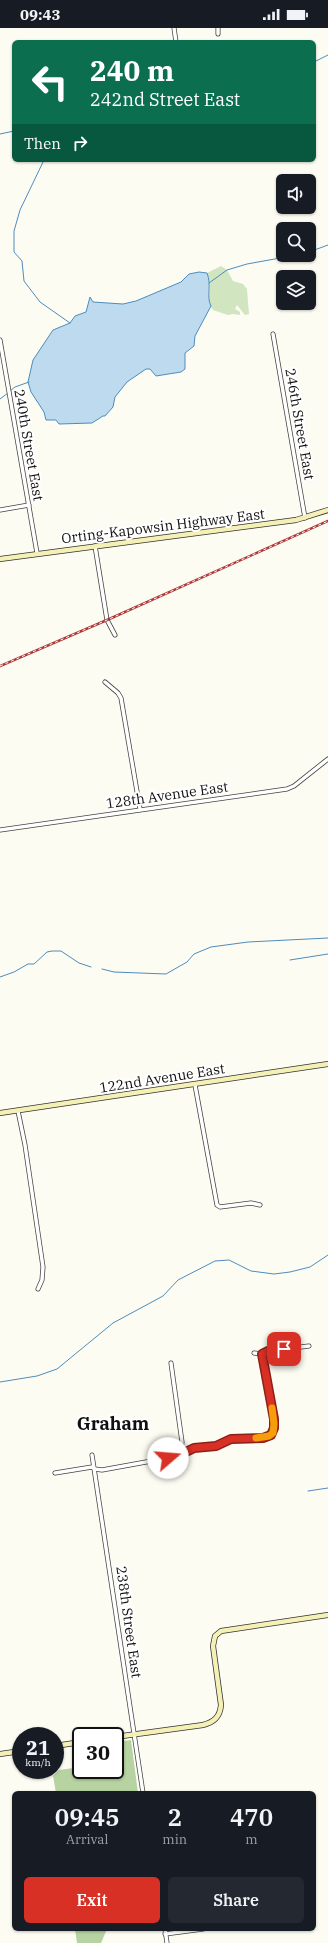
<!DOCTYPE html>
<style>
:root{--surface:#171b24;--page:#242831;--text:#f1f3f6;--muted:#9ea1a6;--accent:#d93025}
body{margin:0;font-family:"IBM Plex Serif",serif;background:var(--page);color:var(--text);height:100vh;display:flex;flex-direction:column;font-size:15px;white-space:nowrap}
*{box-sizing:border-box;margin:0}
p{font-size:13px;color:var(--muted)}
.icon{flex:none;width:22px;height:22px;fill:none;stroke:currentColor;stroke-width:2;stroke-linecap:round;stroke-linejoin:round}
.map{position:relative;flex:1;overflow:hidden}
.details{position:absolute;left:12px;top:1763px;width:304px;height:140px;display:flex;flex-direction:column;background:var(--surface);border-radius:6px;box-shadow:0 1px 3px #0004}
.details>*{flex:none}
.top-card{position:absolute;left:12px;top:12px;width:304px;height:122px;border-radius:6px;box-shadow:0 1px 3px #0004;background:#0b6e4f;color:#fff;overflow:hidden}
.fabs{position:absolute;left:276px;top:146px;display:grid;gap:8px}
.fabs a{display:grid;place-items:center;width:40px;height:40px;border-radius:6px;background:var(--surface);box-shadow:0 1px 3px #0004;font-size:20px}
.speed{position:absolute;left:12px;top:1699px;display:flex;gap:8px;font-size:20px;font-weight:700;text-align:center}
.speed>*{display:grid;place-content:center;width:52px;height:52px;border-radius:50%;background:var(--surface);box-shadow:0 1px 3px #0004;line-height:1}
.speed small{font-size:10px;font-weight:400}
.speed .limit{border:2px solid #111;border-radius:6px;background:#fff;color:#111}
.pin{position:absolute;display:grid;place-items:center;width:34px;height:34px;color:#fff;margin:-17px;border-radius:8px;box-shadow:0 2px 6px #0006}
.me{position:absolute;width:44px;margin:-22px;rotate:72deg;stroke-linejoin:round;filter:drop-shadow(0 0 3px #0008)}
.turn{display:flex;align-items:center;gap:14px;height:84px;padding:0 12px;font-size:18px}
.turn .icon{width:52px;height:52px;stroke-width:2.5}
.turn b{display:block;font-size:28px;line-height:34px}
.then{display:flex;align-items:center;height:38px;padding:0 12px;background:#0003;gap:8px;font-size:15px}
.eta{display:flex;justify-content:space-evenly;align-items:center;height:68px;text-align:center}
.eta b{font-size:24px;font-weight:600;line-height:28px}
.cta{display:flex;gap:8px;margin-top:auto;padding:8px 12px}
.cta a{flex:1;height:46px;border-radius:6px;background:var(--accent);color:#fff;font-size:16px;font-weight:600;line-height:46px;text-align:center}
.cta a+a{background:var(--page);color:var(--text)}
.status{display:flex;justify-content:space-between;align-items:center;height:28px;padding:0 20px;background:var(--surface);direction:ltr}
.status svg{height:11px;fill:currentColor}
.map>svg:first-child{display:block}
.green{fill:#d1e5c0}
.forest{fill:#b6d3a1}
.water{fill:#bedaef;stroke:#4e8cbd}
.lines{fill:none;stroke-linecap:round;stroke-linejoin:round}
.stream{stroke:#4e8cbd;stroke-width:1}
.street-casing{stroke:#424242;stroke-width:5}
.secondary-casing{stroke:#313131;stroke-width:6}
.street{stroke:#fff;stroke-width:3.5}
.secondary{stroke:#f5f1b6;stroke-width:4.5}
.rail-casing{stroke:#af3838;stroke-width:2.5}
.rail{stroke:#fff;stroke-width:1;stroke-dasharray:3;stroke-linecap:butt}
.route-casing{stroke:#8d1f18;stroke-width:10}
.route{stroke:#d93025;stroke-width:7}
.slow{stroke:#f59e0b;stroke-width:7}
.labels{text-anchor:middle;stroke-width:4;stroke-linejoin:round;paint-order:stroke}
.street-label{font-size:14px;fill:#0f0f0f;stroke:#fff}
.district-label{font-size:18px;font-weight:bold;fill:#0f0f0f;stroke:#fff}
</style>
<div class="status"><b>09:43</b><svg viewBox="0 0 49 12"><path d="M0 12V9h3v3zM5 12V6h3v6zM10 12V3h3v9zM15 12V0h3v12zM26 1h20v11H26zM47 4h2v5h-2z"/></svg></div>
<div class="map">
<svg width="328" height="1915" viewBox="0 0 328 1915">
<rect width="100%" height="100%" fill="#fdfcf3"/>
<!-- green -->
<path class="green" d="M221,238L227,242L233,253L243,256L247,261L249,286L245,287L237,277L235,281L240,284V287L233,286L228,287L213,282L209,276L210,255L207,245Z"/>
<!-- forest -->
<g class="forest">
<path d="M131,1712L138,1765H56L53,1748L59,1742L81,1739V1742H115V1714Z"/>
<path d="M75,1901H107L101,1915H77Z"/>
</g>
<!-- water -->
<path class="water" d="M199,244L207,245C212,257 206,269 211,278L195,308L194,318L185,325V341L181,344L156,348L150,341H146L127,354L115,369L113,379L105,388H103L92,395L59,396L56,392H46L44,384L31,364L28,354L33,332L53,302L70,295L75,288L86,284L90,269L93,274L123,276L136,273L181,254L189,246Z"/>
<g class="lines">
<!-- stream -->
<g class="stream">
<path d="M314,34L328,27"/>
<path d="M0,106L14,103"/>
<path d="M44,132L20,182L14,203V224L22,233L24,253L40,274L70,295"/>
<path d="M309,224L328,217"/>
<path d="M209,255L227,242L247,236L297,227"/>
<path d="M10,363L15,359L29,354"/>
<path d="M0,371L8,365"/>
<path d="M290,932L328,926"/>
<path d="M102,941L114,944L166,946L187,934L194,926L211,919L248,914L328,910"/>
<path d="M0,949L14,944L28,936H34L47,924L52,923H61L79,935L91,939"/>
<path d="M0,1354L37,1348L57,1341L113,1295L163,1268L178,1252L215,1233L229,1232L251,1243L274,1246L290,1244L310,1239L328,1227"/>
<path d="M308,1463L328,1460"/>
</g>
<!-- street casing -->
<g class="street-casing">
<g id="street">
<path d="M174,0L176,14"/>
<path d="M218,6V0"/>
<path d="M273,306L305,490"/>
<path d="M0,312L37,525"/>
<path d="M0,482L29,477"/>
<path d="M95,518L107,592L115,607"/>
<path d="M105,654L118,665L121,670L140,781"/>
<path d="M0,802L287,761L294,758L328,731"/>
<path d="M195,1057L217,1177L220,1179L251,1175L260,1177"/>
<path d="M18,1083L25,1117L43,1239L42,1252L38,1261"/>
<path d="M254,1325L262,1326L268,1323L309,1318"/>
<path d="M92,1427L143,1765"/>
<path d="M169,1429L181,1423L182,1414L171,1335"/>
<path d="M55,1445L92,1439L95,1441L102,1442L179,1428L193,1420L216,1418L231,1411L269,1408L273,1403L274,1391L262,1326"/>
<path d="M165,1901L167,1915"/>
<path d="M165,1906L203,1901"/>
</g>
</g>
<!-- secondary casing -->
<g class="secondary-casing">
<g id="secondary">
<path d="M0,531L296,492L328,482"/>
<path d="M0,1085L328,1036"/>
<path d="M115,1709L203,1697C214,1694 220,1689 221,1677L213,1618L215,1608L221,1603L328,1587"/>
<path d="M55,1718L81,1714"/>
<path d="M0,1726L21,1723"/>
</g>
</g>
<!-- street -->
<use href="#street" class="street"/>
<!-- secondary -->
<use href="#secondary" class="secondary"/>
<!-- rail casing -->
<g class="rail-casing">
<path id="rail" d="M0,638L107,592L328,493"/>
</g>
<!-- rail -->
<use href="#rail" class="rail"/>
</g>
<g class="lines">
<!-- route casing -->
<g class="route-casing">
<path id="route" d="M168,1430L178,1428L194,1420L216,1418L231,1411L263,1410L271,1407L274,1400V1391L262,1326L268,1323L284,1321"/>
</g>
<!-- route -->
<use href="#route" class="route"/>
<!-- slow -->
<path class="slow" d="M256,1410L269,1408L273,1405L274,1396L272,1380"/>
</g>
<g class="labels">
<!-- street labels -->
<g class="street-label">
<text transform="translate(300 396) rotate(80)" y="5">246th Street East</text>
<text transform="translate(29 417) rotate(80)" y="5">240th Street East</text>
<text transform="translate(163 498) rotate(-7)" y="5">Orting-Kapowsin Highway East</text>
<text transform="translate(167 767) rotate(-8)" y="5">128th Avenue East</text>
<text transform="translate(162 1050) rotate(-9)" y="5">122nd Avenue East</text>
<text transform="translate(129 1594) rotate(82)" y="5">238th Street East</text>
</g>
<!-- district labels -->
<g class="district-label">
<text x="113" y="1402">Graham</text>
</g>
</g>
</svg>
<div class="fabs">
<a><svg class="icon" aria-label="sound" viewBox="0 0 24 24"><path d="M4 9h4l5-4v14l-5-4H4zM17 9q2 3 0 6"/></svg></a>
<a><svg class="icon" aria-label="search" viewBox="0 0 24 24"><circle cx="10" cy="10" r="6"/><path d="M15 15l6 6"/></svg></a>
<a><svg class="icon" aria-label="layers" viewBox="0 0 24 24"><path d="M12 4l9 5-9 5-9-5zM3 14l9 5 9-5"/></svg></a>
</div>
<div class="speed"><div>21<small>km/h</small></div><div class="limit">30</div></div>
<div class="pin" style="left:284px;top:1321px;background:#d93025"><svg class="icon" aria-label="arrive" viewBox="0 0 24 24"><path d="M6 21V4h12l-3 4 3 4H6"/></svg></div>
<svg class="me" style="left:168px;top:1430px" viewBox="-20 -20 40 40"><circle r="19" fill="#fff"/><path d="M0-13L10 11 0 6-10 11z" fill="#d93025"/></svg>
<div class="top-card">
<div class="turn"><svg class="icon" aria-label="left" viewBox="0 0 24 24"><path d="M17 20v-9H6M10 6l-5 5 5 5"/></svg><div><b>240 m</b>242nd Street East</div></div>
<div class="then">Then<svg class="icon" aria-label="right" viewBox="0 0 24 24"><path d="M7 20v-9h11M14 6l5 5-5 5"/></svg></div>
</div>
<section class="details">
<div class="eta">
<div><b>09:45</b><p>Arrival</p></div>
<div><b>2</b><p>min</p></div>
<div><b>470</b><p>m</p></div>
</div>
<div class="cta"><a>Exit</a><a>Share</a></div>
</section>
</div>
